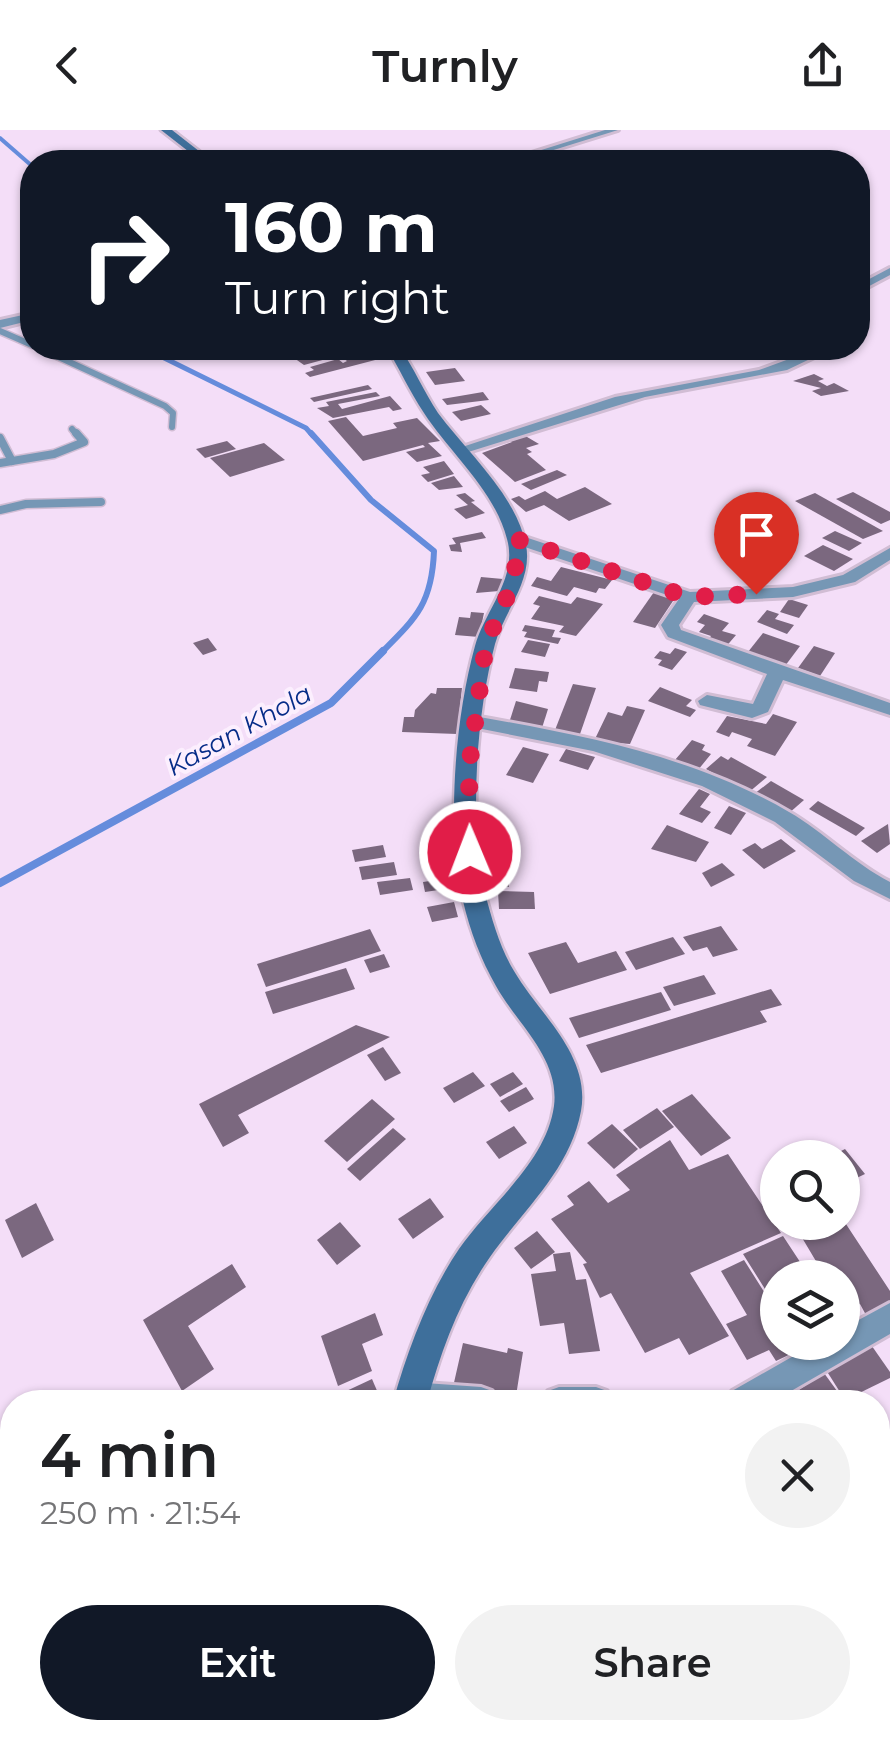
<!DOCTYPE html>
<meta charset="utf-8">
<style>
:root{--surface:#fff;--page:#f2f2f2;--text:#202124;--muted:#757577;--accent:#111827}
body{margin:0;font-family:Montserrat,sans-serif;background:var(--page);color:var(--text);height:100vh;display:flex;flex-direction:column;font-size:38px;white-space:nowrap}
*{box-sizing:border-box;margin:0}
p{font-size:32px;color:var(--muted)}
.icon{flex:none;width:55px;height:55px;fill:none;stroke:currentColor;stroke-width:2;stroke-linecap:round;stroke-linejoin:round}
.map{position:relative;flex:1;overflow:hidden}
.details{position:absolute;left:0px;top:1260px;width:890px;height:350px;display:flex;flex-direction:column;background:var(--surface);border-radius:40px 40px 0 0;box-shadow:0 2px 8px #0004}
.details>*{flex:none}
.banner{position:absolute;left:20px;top:20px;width:850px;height:210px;border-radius:40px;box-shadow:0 2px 8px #0004;background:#111827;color:#fff;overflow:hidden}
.fabs{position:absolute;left:760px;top:1010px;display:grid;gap:20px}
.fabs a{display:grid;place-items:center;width:100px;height:100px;border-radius:50%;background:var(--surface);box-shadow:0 2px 8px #0004;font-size:50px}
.pin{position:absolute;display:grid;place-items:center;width:85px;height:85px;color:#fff;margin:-102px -42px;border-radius:50% 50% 50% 0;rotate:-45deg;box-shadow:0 0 10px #0007}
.pin .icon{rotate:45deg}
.me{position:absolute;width:110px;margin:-55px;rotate:359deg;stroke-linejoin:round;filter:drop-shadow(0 0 8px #0008)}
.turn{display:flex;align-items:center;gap:35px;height:210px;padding:0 40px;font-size:45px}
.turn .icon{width:130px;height:130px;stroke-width:2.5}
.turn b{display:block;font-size:70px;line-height:85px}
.round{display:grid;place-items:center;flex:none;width:105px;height:105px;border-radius:52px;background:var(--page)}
.overview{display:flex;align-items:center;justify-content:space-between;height:170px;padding:0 40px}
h1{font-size:60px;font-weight:600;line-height:75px}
.button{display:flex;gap:20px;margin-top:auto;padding:20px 40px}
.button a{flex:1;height:115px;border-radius:60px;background:var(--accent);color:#fff;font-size:40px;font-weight:600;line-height:115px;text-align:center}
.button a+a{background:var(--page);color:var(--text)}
header{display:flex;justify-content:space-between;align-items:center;height:130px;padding:0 40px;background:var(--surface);font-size:45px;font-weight:600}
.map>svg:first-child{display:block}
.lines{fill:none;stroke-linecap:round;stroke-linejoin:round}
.stream-far3{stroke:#658cdc;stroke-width:4}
.stream-far2{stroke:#658cdc;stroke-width:5}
.stream-far1{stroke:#658cdc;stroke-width:6}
.stream{stroke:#658cdc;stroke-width:8}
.building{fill:#7b687f}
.lane-far1-casing{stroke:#d1bdd4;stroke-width:9}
.lane-casing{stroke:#d1bdd4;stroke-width:11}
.street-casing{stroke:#d1bdd4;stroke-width:6}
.secondary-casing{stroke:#d1bdd4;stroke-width:5}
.lane-far1{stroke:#7697b5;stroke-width:6}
.lane{stroke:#7697b5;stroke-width:8}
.street{fill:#7697b5;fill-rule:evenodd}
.secondary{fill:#3e6f9b;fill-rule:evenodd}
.route{stroke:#e11d48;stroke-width:18;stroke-dasharray:0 32.4}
.labels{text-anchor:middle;stroke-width:8;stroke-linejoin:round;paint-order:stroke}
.far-water-label{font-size:25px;font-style:italic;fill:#062c88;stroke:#fceffe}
</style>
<header><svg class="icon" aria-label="back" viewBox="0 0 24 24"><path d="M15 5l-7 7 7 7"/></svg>Turnly<svg class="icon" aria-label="share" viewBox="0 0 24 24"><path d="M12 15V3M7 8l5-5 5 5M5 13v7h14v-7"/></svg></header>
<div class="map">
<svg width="890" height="1610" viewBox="0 0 890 1610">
<rect width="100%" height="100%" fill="#f4def8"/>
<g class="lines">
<!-- stream-far3 -->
<path class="stream-far3" d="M0,8L32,36"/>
<!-- stream-far2 -->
<path class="stream-far2" d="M144,218L306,298L313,306"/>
<!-- stream-far1 -->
<path class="stream-far1" d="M311,303L371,370L434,421C432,474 416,488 380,524"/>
<!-- stream -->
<path class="stream" d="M0,753L331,573L383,521"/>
</g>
<!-- building -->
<g class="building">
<path d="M333,218L356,221L304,235L294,228Z"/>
<path d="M441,218L447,223L423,228L414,219Z"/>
<path d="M369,221L379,229L310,247L305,243L314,240L310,237L338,229L343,233L347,231L343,228Z"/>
<path d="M455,238L465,251L435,255L426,242Z"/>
<path d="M814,244L824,249L818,251L827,256L834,253L849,261L821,266L812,261L821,258L793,251Z"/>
<path d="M368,255L372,259L314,272L310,268Z"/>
<path d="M376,262L380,266L338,274L342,279L390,266L402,279L393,281L389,277L333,288L317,278L329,276L326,272Z"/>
<path d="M483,262L489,270L447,275L442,269Z"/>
<path d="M481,275L491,284L461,291L452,282Z"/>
<path d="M346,287L363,306L397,298L393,293L417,288L440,311L428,313L442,326L417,332L406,322L425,317L423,315L363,331L328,291Z"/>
<path d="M522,304L539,314L526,318L532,322L527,324L546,340L515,352L482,323L512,312L507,309Z"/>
<path d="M227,311L236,319L205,328L196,319Z"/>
<path d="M264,313L285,330L230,347L210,328Z"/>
<path d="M444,331L454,344L428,352L421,345L430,343L423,337Z"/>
<path d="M557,340L567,345L531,360L521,354Z"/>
<path d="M454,346L463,357L439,360L431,353Z"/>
<path d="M585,357L612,374L569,391L544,375L526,382L511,369L519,366L525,370L545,361L557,369Z"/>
<path d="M853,362L890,382V390L881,394L836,369Z"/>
<path d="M465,363L475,371L471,372L485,383L466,389L454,379L468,375L456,365Z"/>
<path d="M815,363L883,401L863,409L795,371Z"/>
<path d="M835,401L862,413L849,421L822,408Z"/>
<path d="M482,402L486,408L460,413L462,422L451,421L449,415L456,414L452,408Z"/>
<path d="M823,415L853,429L834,441L804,426Z"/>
<path d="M561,437L612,450L605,459L599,458L596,463L574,457L567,466L531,456L537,447L551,451Z"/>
<path d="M481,447L503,449L499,461L476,463Z"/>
<path d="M654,462L675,468L655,498L633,492Z"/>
<path d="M539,466L571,474L577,467L603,474L576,506L559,502L564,496L531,489L540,476L533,474Z"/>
<path d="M789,469L808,475L799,488L780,482Z"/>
<path d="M767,480L779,484L775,489L794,495L787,504L757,492Z"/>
<path d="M471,482L484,483L479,507L455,505L459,487L470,488Z"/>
<path d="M704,484L729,493L722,501L736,505L724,519L706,513L711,506L699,502L705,495L697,492Z"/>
<path d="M525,495L555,500L552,507L561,508L558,514L524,507L527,502L522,501Z"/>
<path d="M763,503L800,516L782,540L744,527Z"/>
<path d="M208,508L217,520L203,525L193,513Z"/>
<path d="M528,510L550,514L545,527L521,522Z"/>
<path d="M814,516L835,523L820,546L798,538Z"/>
<path d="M675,518L687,522L672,540L658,535L662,530L654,528L660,521L670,524Z"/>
<path d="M515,538L549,542L547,552L539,551L537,562L509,558Z"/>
<path d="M573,554L596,558L580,604L555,600Z"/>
<path d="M660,557L692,570L686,576L696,580L690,587L648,571Z"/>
<path d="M437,558H462L457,604L402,602L404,587H414L415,580L431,563L436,564Z"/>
<path d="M516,571L548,579L542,598L509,593Z"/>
<path d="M627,576L645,580L630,614L594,611L608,582L622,586Z"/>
<path d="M773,584L797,592L775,626L747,616L752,609L732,602L729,607L716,602L727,586L766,594Z"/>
<path d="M692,610L705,615L702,620L711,624L698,640L675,630Z"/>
<path d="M523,617L549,624L533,653L506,645Z"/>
<path d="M566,619L595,627L588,640L559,631Z"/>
<path d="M721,626L728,630L731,627L767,647L748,663L706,639Z"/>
<path d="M771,651L804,670L788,684L754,664Z"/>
<path d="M699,659L710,664L700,677L711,682L702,693L679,684Z"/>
<path d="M818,671L865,698L856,706L809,679Z"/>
<path d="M729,676L746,683L731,705L714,698Z"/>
<path d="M888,694L890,714L877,723L861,711Z"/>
<path d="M667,695L709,712L696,732L651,719Z"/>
<path d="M781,709L796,721L764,739L742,720L755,713L762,719Z"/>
<path d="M383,715L386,727L355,732L352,720Z"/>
<path d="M394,732L397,745L362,750L359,737Z"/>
<path d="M722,733L735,745L711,757L702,743Z"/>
<path d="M486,743L509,744V757L485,755Z"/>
<path d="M410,748L413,760L380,765L377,752Z"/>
<path d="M450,748L452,758L425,762L423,752Z"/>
<path d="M498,761L534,762L535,779H499Z"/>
<path d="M454,772L458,787L432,792L427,777Z"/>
<path d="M721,796L738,820L713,827L707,817L693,821L683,807Z"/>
<path d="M370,799L381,821L266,857L257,834Z"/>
<path d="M673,807L685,824L636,840L625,822Z"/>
<path d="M566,812L578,833L616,821L627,840L550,864L528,823Z"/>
<path d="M384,824L390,837L370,843L364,830Z"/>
<path d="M346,838L355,859L273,884L265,862Z"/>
<path d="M704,845L716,864L674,876L663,857Z"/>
<path d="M771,859L782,875L760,881L767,892L601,943L586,915Z"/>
<path d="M661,862L671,880L579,908L569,888Z"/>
<path d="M356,895L390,907L238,985L249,1003L223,1017L199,974Z"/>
<path d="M383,917L401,943L385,951L367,925Z"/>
<path d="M473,942L485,956L454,973L443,958Z"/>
<path d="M513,942L523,954L500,967L490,954Z"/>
<path d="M526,957L534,969L509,982L500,971Z"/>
<path d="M692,964L731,1008L701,1026L662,981Z"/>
<path d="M372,969L395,989L347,1032L324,1011Z"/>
<path d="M657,978L674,997L640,1019L623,1000Z"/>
<path d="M612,994L638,1019L614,1039L587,1013Z"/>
<path d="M514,996L527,1013L499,1029L486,1012Z"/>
<path d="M393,998L406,1009L360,1051L347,1039Z"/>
<path d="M670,1010L689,1040L728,1024L781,1103L690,1143L729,1206L689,1225L679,1208L645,1223L611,1163L600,1168L583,1134L587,1133L551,1089L574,1075L567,1066L589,1051L608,1073L630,1060L616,1045Z"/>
<path d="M845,1019L865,1044L842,1055V1028H827Z"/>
<path d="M430,1068L444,1087L413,1109L398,1089Z"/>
<path d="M36,1073L54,1110L22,1128L5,1090Z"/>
<path d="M842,1088L890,1161V1175L866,1185L860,1174L842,1181V1148H826L801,1106L842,1092Z"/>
<path d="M340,1092L361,1116L337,1135L317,1110Z"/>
<path d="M537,1101L555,1122L531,1139L514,1118Z"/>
<path d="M783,1106L806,1141L791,1148H778V1153L765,1159L743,1124Z"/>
<path d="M570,1122L576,1150L586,1149L600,1221L569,1224L564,1193L540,1196L531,1144L556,1141L553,1124Z"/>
<path d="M744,1130L778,1184V1212H795L799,1220L776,1231L769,1220L747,1230L726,1194L747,1185L721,1141Z"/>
<path d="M232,1134L246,1157L188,1196L214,1239L182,1261L143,1190Z"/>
<path d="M375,1183L383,1205L362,1214L372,1241L338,1256L321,1206Z"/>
<path d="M867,1209L890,1242V1248L845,1270L821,1232Z"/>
<path d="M463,1213L507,1223L508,1218L523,1222L515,1272L453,1257Z"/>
<path d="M824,1243L845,1272H781Z"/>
<path d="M372,1249L381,1270L376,1272H323Z"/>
<path d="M878,1318L890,1336V1355L880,1362Z"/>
<path d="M12,1377V1489L0,1455V1385Z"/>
<path d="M12,1513V1598H18L4,1607L0,1594V1521Z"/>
<path d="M43,1598H145L127,1610H24Z"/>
<path d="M227,1598H234L239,1610H208Z"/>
<path d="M384,1598H443L441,1610H381Z"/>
<path d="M542,1598H599L602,1610H544Z"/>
<path d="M601,1598H685L689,1610H605Z"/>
</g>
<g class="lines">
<!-- lane-far1 casing -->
<g class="lane-far1-casing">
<g id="lane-far1">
<path d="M0,201L32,215"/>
<path d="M39,218L165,276L173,283L172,297"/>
<path d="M72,299L78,306"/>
</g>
</g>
<!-- lane casing -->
<g class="lane-casing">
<g id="lane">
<path d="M0,308L12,331"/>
<path d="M0,333L54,324L84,312L76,303"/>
<path d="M0,380L26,374L101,372"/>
</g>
</g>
<!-- street casing -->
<g class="street-casing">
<g id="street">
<path d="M605,0H618L515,32H503Z"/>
<path d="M890,138V145L858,162V155Z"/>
<path d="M32,183V190L0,198V190Z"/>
<path d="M819,218H833L787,240L645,267L465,323L453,320L615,267L759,240Z"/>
<path d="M510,406H522L690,462L793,457L843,445L890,418V430L855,452L793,467L694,472L679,495L681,500L890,573V585L783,550L768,582L752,588L700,575L698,571L707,565L753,574L767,544L668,507L661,495L679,469L510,412Z"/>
<path d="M474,586C582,605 693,626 789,682C824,702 853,733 890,752V769L854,751L775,692L702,656L593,621L467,596L465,592Z"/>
<path d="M890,1173V1204L772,1272H728L732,1261L818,1212H842V1199Z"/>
<path d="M411,1252L481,1257L492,1261L496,1272H398L396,1267L400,1256Z"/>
<path d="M559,1257H596L607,1261L611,1272H544L548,1261Z"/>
</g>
</g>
<!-- secondary casing -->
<g class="secondary-casing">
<g id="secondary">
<path d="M161,0H172L213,32H202Z"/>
<path d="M387,218H400C414,238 424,262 438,283C467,322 516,365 526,415C533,451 504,481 495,514C476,585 469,692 485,763C492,790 500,818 514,841C539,884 591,925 581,981C570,1040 523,1080 490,1127C459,1171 441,1221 427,1272H393C408,1219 428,1165 459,1119C490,1074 546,1033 554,976C560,928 517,894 496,856C481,830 470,801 463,771C446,698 455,588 475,516C485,480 518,448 507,409C495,361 450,323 424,283C410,262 399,238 387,218Z"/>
<path d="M317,1598H357L354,1610H314Z"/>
</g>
</g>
<!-- lane-far1 -->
<use href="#lane-far1" class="lane-far1"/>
<!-- lane -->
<use href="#lane" class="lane"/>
<!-- street -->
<use href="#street" class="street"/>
<!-- secondary -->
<use href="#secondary" class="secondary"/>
</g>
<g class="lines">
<!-- route -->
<path class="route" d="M470,722L469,637L486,514L510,460L516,434V409L688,467L756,464"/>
</g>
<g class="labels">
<!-- far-water labels -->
<g class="far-water-label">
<text transform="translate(239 600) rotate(-29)" y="9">Kasan Khola</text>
</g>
</g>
</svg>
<div class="fabs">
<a><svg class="icon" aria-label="search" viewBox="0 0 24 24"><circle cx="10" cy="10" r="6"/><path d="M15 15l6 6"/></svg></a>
<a><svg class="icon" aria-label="layers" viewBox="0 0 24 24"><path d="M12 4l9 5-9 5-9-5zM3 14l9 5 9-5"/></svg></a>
</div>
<div class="pin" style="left:756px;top:464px;background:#d93025"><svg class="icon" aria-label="arrive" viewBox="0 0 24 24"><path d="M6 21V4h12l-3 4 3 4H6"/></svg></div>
<svg class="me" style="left:470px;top:722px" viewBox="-20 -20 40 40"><circle r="17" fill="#e11d48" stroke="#fff" stroke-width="3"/><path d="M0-11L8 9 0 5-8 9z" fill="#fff"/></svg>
<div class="banner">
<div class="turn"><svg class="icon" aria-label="right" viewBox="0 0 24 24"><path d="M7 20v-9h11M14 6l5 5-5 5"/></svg><div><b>160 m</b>Turn right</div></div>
</div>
<section class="details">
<div class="overview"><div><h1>4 min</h1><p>250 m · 21:54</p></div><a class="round"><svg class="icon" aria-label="close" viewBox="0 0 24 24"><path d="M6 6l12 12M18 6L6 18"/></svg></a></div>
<div class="button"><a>Exit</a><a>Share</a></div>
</section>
</div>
